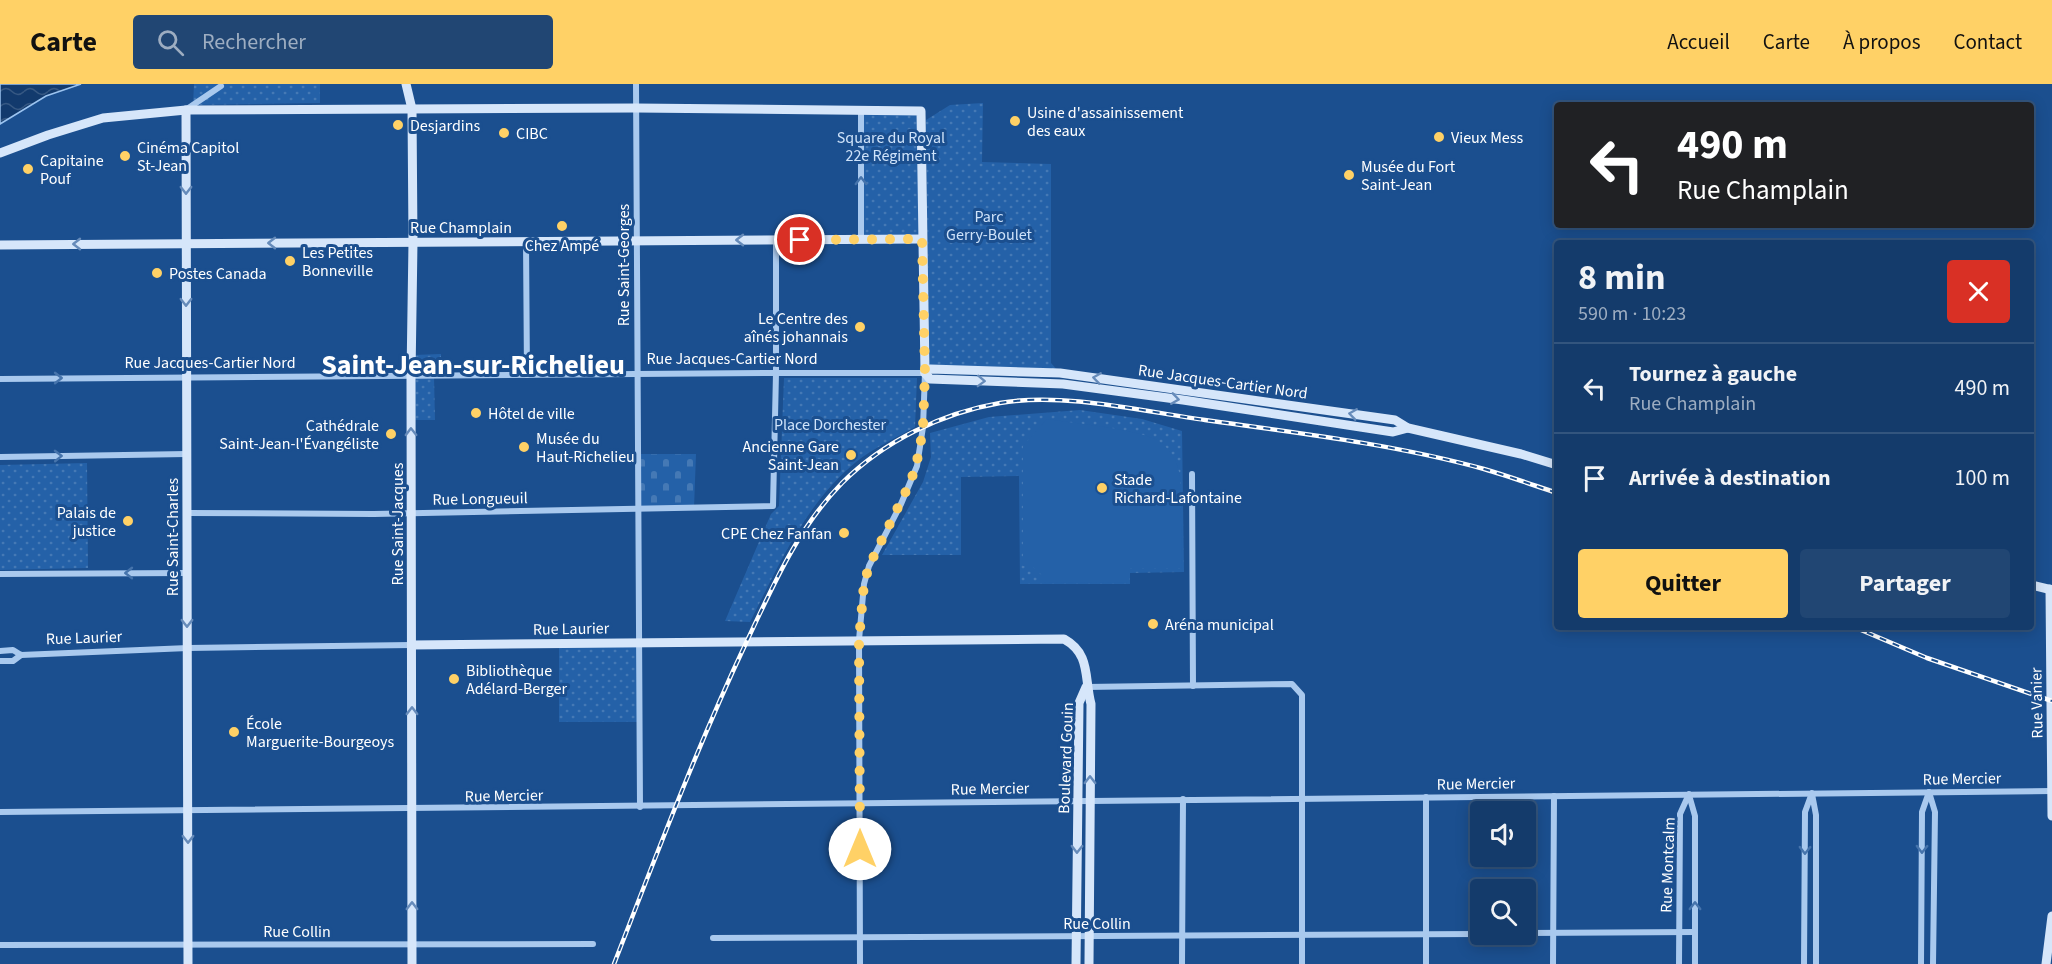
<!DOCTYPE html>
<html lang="fr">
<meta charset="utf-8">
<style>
:root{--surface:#143b6b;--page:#214673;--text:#f1f3f6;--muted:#9dadc1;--line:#33557e;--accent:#ffd166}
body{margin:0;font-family:"Source Sans 3",sans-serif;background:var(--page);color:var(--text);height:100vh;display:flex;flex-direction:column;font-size:22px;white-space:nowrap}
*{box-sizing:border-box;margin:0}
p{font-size:20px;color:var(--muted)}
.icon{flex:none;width:33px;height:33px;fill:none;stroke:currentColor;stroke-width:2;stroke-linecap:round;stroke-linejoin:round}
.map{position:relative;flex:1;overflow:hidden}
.details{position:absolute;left:1554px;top:156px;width:480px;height:390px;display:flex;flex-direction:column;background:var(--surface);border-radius:6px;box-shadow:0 3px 15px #0003,0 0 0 2px var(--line)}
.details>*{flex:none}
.top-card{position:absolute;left:1554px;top:18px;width:480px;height:126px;border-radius:6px;box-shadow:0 3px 15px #0003,0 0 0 2px var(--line);background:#202124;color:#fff;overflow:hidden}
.buttons{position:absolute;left:1470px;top:717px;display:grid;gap:12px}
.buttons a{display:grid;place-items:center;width:66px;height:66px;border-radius:6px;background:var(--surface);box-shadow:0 3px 15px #0003,0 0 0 2px var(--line);font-size:30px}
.pin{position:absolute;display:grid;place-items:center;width:51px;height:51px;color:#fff;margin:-26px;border:3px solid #fff;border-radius:50%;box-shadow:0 2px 6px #0007}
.me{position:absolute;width:66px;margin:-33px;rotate:0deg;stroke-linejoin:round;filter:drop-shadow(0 0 4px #0008)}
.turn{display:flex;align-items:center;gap:21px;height:126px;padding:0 24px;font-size:27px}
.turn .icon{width:78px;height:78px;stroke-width:2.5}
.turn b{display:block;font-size:42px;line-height:51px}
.round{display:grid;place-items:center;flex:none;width:63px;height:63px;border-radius:6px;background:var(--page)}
.head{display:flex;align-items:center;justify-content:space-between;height:102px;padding:0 24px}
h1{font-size:36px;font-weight:700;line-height:45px}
.primary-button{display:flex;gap:12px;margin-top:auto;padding:12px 24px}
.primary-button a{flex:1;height:69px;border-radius:6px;background:var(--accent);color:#111;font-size:24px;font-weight:700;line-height:69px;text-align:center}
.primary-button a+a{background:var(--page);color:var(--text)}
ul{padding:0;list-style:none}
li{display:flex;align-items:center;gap:18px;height:90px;padding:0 24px;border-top:2px solid var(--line)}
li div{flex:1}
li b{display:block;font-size:22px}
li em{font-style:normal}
header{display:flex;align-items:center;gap:36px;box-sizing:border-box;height:84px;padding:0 30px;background:var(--accent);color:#111}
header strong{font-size:28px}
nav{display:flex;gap:33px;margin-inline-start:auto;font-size:21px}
.search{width:420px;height:54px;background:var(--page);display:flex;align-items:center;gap:15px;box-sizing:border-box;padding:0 21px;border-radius:6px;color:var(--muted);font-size:22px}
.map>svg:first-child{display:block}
.cemetery{fill:url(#cemetery-stones)}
.park{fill:url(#park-dots)}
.pitch{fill:#2461a8}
.water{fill:url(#water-waves);stroke:#9cc4f0;stroke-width:1.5}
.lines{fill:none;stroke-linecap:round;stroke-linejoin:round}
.street{stroke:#a9c9ee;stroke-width:6}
.secondary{stroke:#d6e6fa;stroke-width:9}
.rail-casing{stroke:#fff;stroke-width:4.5}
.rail{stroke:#1b4f8f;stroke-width:2;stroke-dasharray:7;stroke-linecap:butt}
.oneway{stroke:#4674ac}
.oneway2{stroke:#668bba}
.route{stroke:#ffd166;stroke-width:10;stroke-dasharray:0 18}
.poi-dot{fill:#ffd166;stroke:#1b4f8f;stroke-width:2}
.labels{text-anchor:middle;stroke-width:6;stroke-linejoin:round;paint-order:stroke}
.poi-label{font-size:16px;fill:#fff;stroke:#1b4f8f;text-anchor:start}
.park-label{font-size:16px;fill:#cfe3fa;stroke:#1b4f8f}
.street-label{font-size:16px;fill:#fff;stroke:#1b4f8f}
.town-label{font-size:28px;font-weight:bold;fill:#fff;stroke:#1b4f8f}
</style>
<header>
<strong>Carte</strong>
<div class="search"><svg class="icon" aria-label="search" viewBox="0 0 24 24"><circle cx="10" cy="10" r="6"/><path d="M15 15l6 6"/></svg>Rechercher</div>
<nav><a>Accueil</a><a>Carte</a><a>À propos</a><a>Contact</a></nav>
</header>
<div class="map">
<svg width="2052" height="880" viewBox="0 0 2052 880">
<defs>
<pattern id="cemetery-stones" width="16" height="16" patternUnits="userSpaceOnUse" patternTransform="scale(1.5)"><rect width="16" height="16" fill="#2461a8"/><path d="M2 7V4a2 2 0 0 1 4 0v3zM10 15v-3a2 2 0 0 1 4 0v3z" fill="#4579b5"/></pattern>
<pattern id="park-dots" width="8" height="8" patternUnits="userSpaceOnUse" patternTransform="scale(1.5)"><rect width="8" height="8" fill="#2461a8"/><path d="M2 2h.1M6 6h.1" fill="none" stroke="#4579b5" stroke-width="1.8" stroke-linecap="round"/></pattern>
<pattern id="water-waves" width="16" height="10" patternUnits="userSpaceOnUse" patternTransform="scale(1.5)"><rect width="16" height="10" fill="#123a6d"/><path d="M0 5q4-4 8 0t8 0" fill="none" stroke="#365883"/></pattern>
</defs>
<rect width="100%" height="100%" fill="#1b4f8f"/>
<!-- cemetery -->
<path class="cemetery" d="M638,370H696L694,424L638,425Z"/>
<!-- park -->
<g class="park">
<path d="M194,0H320V19L193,21Z"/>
<path d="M983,19L982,78L1051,80V279L1060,289L929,281L926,36L950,21Z"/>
<path d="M861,26L921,27L922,155H861Z"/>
<path d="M441,270V289H415L414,271Z"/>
<path d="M434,293L435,336H414V294Z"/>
<path d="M784,294H917L915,343C896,354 873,364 856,378C805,420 779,481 750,538L725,537L771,430L779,422Z"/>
<path d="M1080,326L1142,335L1182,347L1184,488L1130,489V500H1020L1019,392L961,393V471H882L923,398L931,373L930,349L989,333Z"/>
<path d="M87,379L88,484L0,486V381Z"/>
<path d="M639,558V638H559V559Z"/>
</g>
<!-- pitch -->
<path class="pitch" d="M1047,335C1071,339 1140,345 1158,357C1171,365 1177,377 1180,392L1182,484H1128V498L1044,499V493L1032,482H1023V362Z"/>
<!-- water -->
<path class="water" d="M0,0H81L46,12L0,40Z"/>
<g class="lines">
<!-- street -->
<g class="street">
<path d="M636,0L640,723"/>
<path d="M187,25L221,2"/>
<path d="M861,26V155"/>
<path d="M526,157L527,291"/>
<path d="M0,295L776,289H925L923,343L917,382L901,420L869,482L864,500L859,556L860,880"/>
<path d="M0,373L187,370"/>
<path d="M1192,390L1193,602"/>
<path d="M187,429L374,430L773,422L776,289V156"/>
<path d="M0,490L187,489"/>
<path d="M0,567L13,566L21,571L188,564L412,561"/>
<path d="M0,577H13L21,571"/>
<path d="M1086,603L1292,600L1302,611V880"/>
<path d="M1929,708L1935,728L1933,880"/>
<path d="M1812,710L1816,731V880"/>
<path d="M1689,711L1695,732V880"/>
<path d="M0,728C684,723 1368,713 2052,707"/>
<path d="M1526,849L1695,848"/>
<path d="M713,854L1480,850"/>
<path d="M0,861L593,860"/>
<path d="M1182,880L1183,715"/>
<path d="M1426,880V713"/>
<path d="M1553,880L1554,712"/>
<path d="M1679,880L1680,730L1689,710"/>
<path d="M1804,880L1805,728L1812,709"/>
<path d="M1921,880L1922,728L1929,708"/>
</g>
<!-- secondary -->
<g class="secondary">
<path d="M406,0L412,25L413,158L411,292L412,880"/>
<path d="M186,26L188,880"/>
<path d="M0,69L48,51L103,34L186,26L636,24L921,27L925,289"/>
<path d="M0,161L922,155"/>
<path d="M925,289L930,285L1060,289L1395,336L1408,344L1521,370L1557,381"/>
<path d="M925,289L930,295L1063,300L1183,316L1393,348L1408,344"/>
<path d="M2031,501L2052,506"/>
<path d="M2050,505L2052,732"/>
<path d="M412,561L1064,555C1091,570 1084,593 1091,620L1089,880"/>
<path d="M1076,880L1079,619L1086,603"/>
<path d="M2046,880L2052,832"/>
</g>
<!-- rail casing -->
<g class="rail-casing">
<g id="rail">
<path d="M1854,543L1927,574L2052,617"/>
<path d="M614,880C656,772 697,663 746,559C773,502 797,445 842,399C884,357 942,329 1000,319C1063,308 1141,327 1205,336C1298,349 1393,360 1484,385C1508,392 1533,401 1557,409"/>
</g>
</g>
<!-- rail -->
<use href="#rail" class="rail"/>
</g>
<!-- one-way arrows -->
<defs><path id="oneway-chevron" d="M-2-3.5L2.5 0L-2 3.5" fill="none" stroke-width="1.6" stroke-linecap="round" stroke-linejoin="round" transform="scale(1.5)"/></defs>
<g class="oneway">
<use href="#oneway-chevron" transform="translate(861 97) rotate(-90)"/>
<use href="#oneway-chevron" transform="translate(58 294)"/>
<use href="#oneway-chevron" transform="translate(58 372) rotate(-1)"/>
<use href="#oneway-chevron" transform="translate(129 489) rotate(180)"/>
<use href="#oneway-chevron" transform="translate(1922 765) rotate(91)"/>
<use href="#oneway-chevron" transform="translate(1805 766) rotate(91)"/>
<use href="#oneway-chevron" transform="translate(1695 822) rotate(-90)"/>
</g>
<g class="oneway2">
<use href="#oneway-chevron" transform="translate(186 106) rotate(90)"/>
<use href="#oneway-chevron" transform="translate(740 156) rotate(180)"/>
<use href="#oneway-chevron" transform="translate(272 159) rotate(180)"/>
<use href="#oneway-chevron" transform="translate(77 160) rotate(180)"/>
<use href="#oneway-chevron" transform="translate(186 218) rotate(90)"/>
<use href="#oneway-chevron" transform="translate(1097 294) rotate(-172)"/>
<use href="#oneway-chevron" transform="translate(981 297) rotate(2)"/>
<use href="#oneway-chevron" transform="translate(1175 315) rotate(8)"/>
<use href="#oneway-chevron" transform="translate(1353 330) rotate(-172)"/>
<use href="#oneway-chevron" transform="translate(411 348) rotate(-91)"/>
<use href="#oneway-chevron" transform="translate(187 539) rotate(90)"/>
<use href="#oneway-chevron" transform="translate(412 627) rotate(-90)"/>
<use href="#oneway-chevron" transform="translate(1090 696) rotate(-90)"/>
<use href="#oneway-chevron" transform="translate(188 755) rotate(90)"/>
<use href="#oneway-chevron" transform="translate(1077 765) rotate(91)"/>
<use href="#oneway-chevron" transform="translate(412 822) rotate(-90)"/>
</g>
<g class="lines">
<!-- route -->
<path class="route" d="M800,156L922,155L925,289L923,343L919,369L911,397L869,482L864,500L859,556L860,765"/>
</g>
<!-- markers -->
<g class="poi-dot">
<circle cx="1015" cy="37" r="6"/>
<circle cx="398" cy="41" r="6"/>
<circle cx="504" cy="49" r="6"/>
<circle cx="1439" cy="53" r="6"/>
<circle cx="125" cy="72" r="6"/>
<circle cx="28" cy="85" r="6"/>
<circle cx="1349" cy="91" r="6"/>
<circle cx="562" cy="142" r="6"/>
<circle cx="290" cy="177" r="6"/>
<circle cx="157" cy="189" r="6"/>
<circle cx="860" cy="243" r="6"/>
<circle cx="476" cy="329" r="6"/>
<circle cx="391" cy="350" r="6"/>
<circle cx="524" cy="363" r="6"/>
<circle cx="851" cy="371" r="6"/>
<circle cx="1102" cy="404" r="6"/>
<circle cx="128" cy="437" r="6"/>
<circle cx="844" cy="449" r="6"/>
<circle cx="1153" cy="540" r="6"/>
<circle cx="454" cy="595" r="6"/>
<circle cx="234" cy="648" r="6"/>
</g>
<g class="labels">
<!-- poi labels -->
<g class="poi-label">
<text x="1027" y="34">Usine d'assainissement<tspan x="1027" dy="18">des eaux</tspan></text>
<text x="410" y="47">Desjardins</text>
<text x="516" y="55">CIBC</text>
<text x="1451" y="59">Vieux Mess</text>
<text x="137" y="69">Cinéma Capitol<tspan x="137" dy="18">St-Jean</tspan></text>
<text x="40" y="82">Capitaine<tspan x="40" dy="18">Pouf</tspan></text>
<text x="1361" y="88">Musée du Fort<tspan x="1361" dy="18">Saint-Jean</tspan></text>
<text x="562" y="167" text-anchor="middle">Chez Ampé</text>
<text x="302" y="174">Les Petites<tspan x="302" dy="18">Bonneville</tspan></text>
<text x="169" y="195">Postes Canada</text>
<text x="848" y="240" text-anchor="end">Le Centre des<tspan x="848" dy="18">aînés johannais</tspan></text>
<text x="488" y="335">Hôtel de ville</text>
<text x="379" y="347" text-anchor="end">Cathédrale<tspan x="379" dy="18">Saint-Jean-l'Évangéliste</tspan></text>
<text x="536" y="360">Musée du<tspan x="536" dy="18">Haut-Richelieu</tspan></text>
<text x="839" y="368" text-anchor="end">Ancienne Gare<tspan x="839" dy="18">Saint-Jean</tspan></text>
<text x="1114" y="401">Stade<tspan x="1114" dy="18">Richard-Lafontaine</tspan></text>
<text x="116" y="434" text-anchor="end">Palais de<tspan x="116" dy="18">justice</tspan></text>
<text x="832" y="455" text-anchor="end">CPE Chez Fanfan</text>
<text x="1165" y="546">Aréna municipal</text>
<text x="466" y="592">Bibliothèque<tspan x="466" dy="18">Adélard-Berger</tspan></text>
<text x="246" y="645">École<tspan x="246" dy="18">Marguerite-Bourgeoys</tspan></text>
</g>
<!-- park labels -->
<g class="park-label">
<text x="891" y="59">Square du Royal<tspan x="891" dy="18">22e Régiment</tspan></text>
<text x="989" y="138">Parc<tspan x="989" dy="18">Gerry-Boulet</tspan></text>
<text x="830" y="346">Place Dorchester</text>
</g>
<!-- street labels -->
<g class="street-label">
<text x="461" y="149">Rue Champlain</text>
<text transform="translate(623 181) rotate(-90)" y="6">Rue Saint-Georges</text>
<text x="732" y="280">Rue Jacques-Cartier Nord</text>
<text x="210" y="284">Rue Jacques-Cartier Nord</text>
<text transform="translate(1223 297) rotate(8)" y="6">Rue Jacques-Cartier Nord</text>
<text transform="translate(480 414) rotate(-1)" y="6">Rue Longueuil</text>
<text transform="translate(397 440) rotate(-90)" y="6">Rue Saint-Jacques</text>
<text transform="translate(172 453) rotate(-90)" y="6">Rue Saint-Charles</text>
<text transform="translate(571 544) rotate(-1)" y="6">Rue Laurier</text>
<text transform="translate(84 553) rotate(-2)" y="6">Rue Laurier</text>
<text transform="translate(2036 619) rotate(-91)" y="6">Rue Vanier</text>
<text transform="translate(1065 674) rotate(-88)" y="6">Boulevard Gouin</text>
<text transform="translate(1962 694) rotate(-1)" y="6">Rue Mercier</text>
<text transform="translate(1476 699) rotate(-1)" y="6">Rue Mercier</text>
<text transform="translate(990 704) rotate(-1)" y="6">Rue Mercier</text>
<text transform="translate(504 711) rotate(-1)" y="6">Rue Mercier</text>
<text transform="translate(1667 781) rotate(-88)" y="6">Rue Montcalm</text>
<text x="1097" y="845">Rue Collin</text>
<text x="297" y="853">Rue Collin</text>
</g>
<!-- town labels -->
<g class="town-label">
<text x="473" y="290">Saint-Jean-sur-Richelieu</text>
</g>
</g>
</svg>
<div class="buttons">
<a><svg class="icon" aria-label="sound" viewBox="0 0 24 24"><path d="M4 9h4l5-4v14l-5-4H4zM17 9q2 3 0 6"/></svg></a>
<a><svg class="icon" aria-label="search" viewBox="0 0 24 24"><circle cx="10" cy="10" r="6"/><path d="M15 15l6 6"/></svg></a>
</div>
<div class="pin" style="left:800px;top:156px;background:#d93025"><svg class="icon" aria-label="arrive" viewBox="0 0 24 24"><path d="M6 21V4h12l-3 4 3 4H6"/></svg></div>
<svg class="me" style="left:860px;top:765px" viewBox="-20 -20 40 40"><circle r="19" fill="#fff"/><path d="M0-13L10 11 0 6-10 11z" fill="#ffd166"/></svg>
<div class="top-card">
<div class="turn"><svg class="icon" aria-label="left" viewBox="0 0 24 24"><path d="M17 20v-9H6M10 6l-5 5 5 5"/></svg><div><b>490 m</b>Rue Champlain</div></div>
</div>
<section class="details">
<div class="head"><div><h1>8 min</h1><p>590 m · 10:23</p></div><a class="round" style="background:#d93025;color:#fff"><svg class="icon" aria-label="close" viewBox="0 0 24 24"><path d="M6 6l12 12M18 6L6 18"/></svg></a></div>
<ul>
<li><svg class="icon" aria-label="left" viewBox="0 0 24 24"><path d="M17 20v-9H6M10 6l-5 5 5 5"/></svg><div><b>Tournez à gauche</b><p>Rue Champlain</p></div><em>490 m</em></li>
<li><svg class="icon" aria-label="arrive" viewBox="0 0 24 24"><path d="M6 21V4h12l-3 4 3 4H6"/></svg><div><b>Arrivée à destination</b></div><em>100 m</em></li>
</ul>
<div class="primary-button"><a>Quitter</a><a>Partager</a></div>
</section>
</div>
